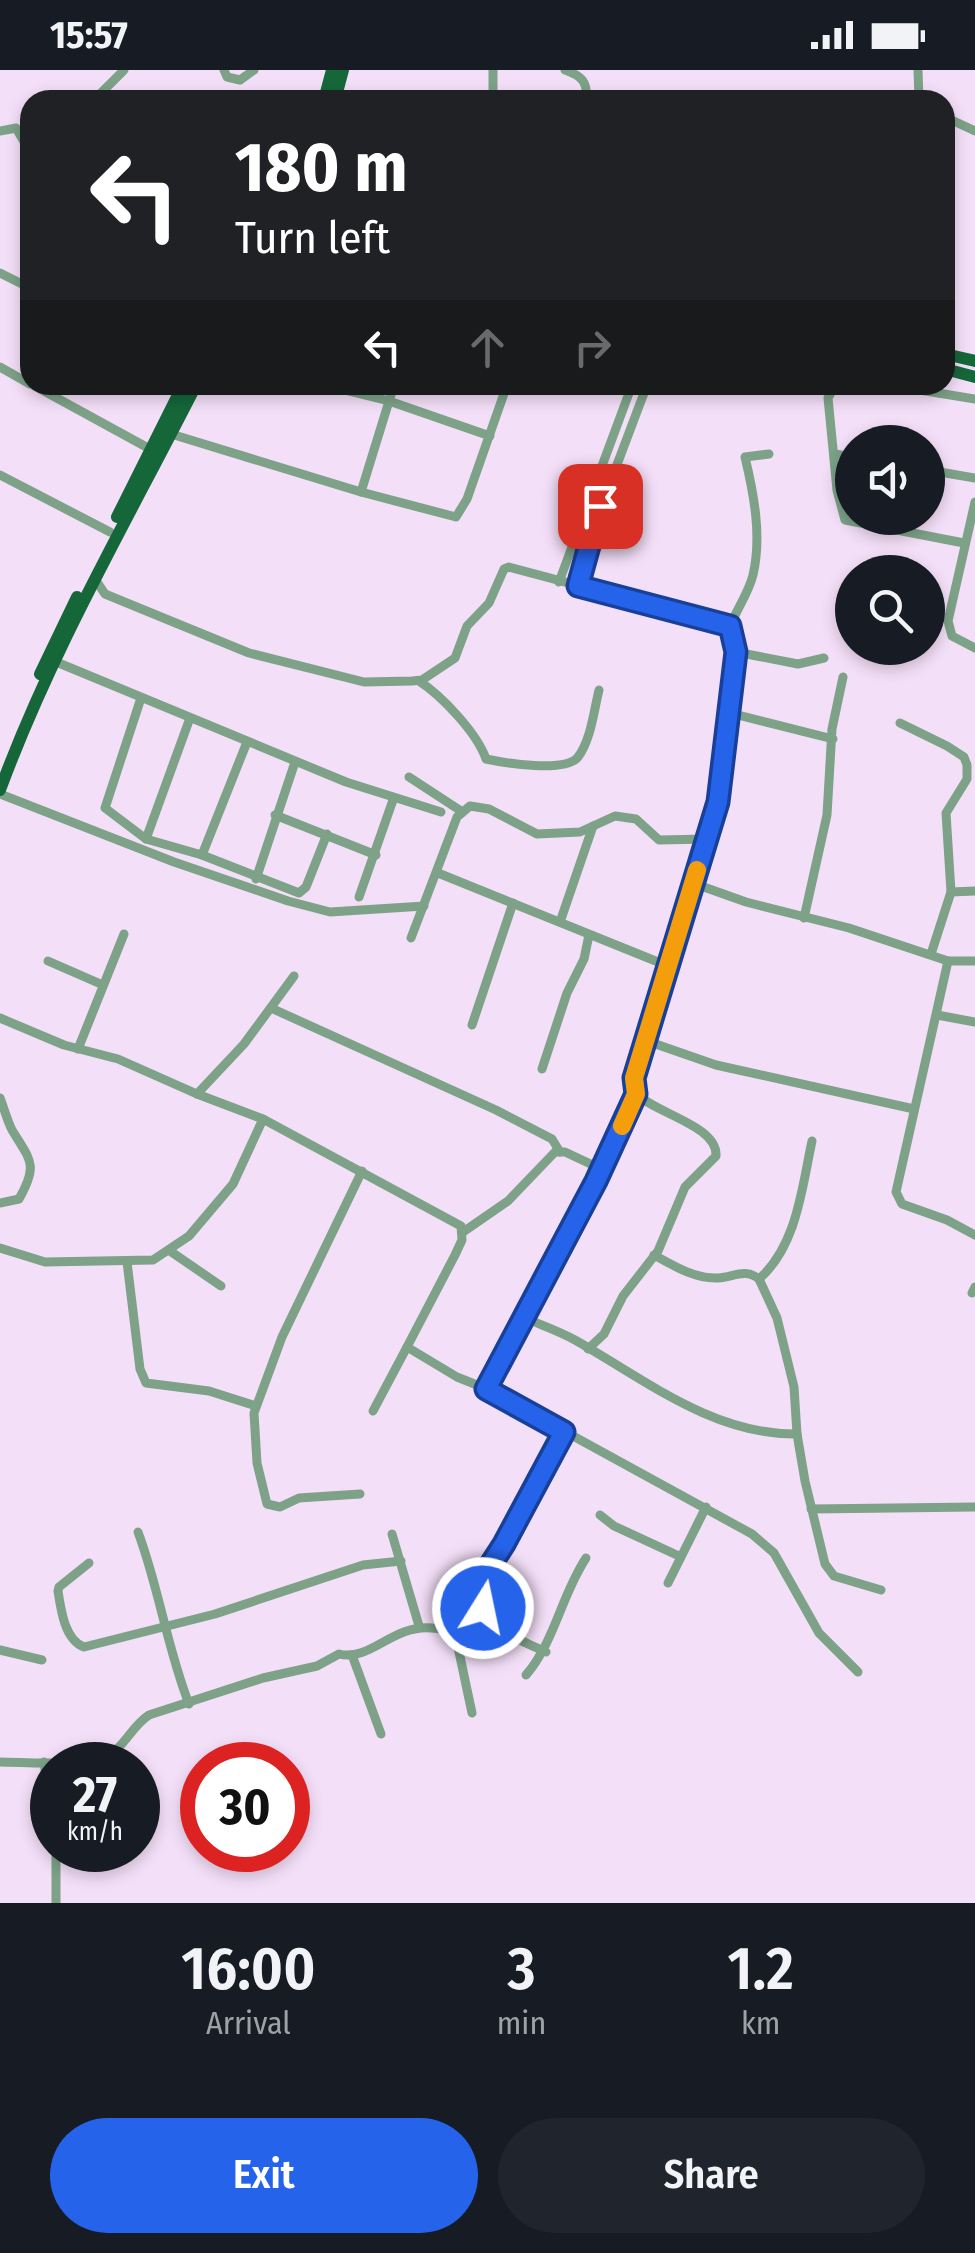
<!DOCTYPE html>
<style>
:root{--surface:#171b24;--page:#20242c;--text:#f1f3f6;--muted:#9ea1a6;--accent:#2563eb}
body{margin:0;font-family:"Fira Sans Condensed",sans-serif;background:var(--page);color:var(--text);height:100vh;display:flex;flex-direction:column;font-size:38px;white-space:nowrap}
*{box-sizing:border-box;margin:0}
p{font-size:32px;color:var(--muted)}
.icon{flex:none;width:55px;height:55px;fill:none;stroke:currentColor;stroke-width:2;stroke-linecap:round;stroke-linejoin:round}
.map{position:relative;height:1833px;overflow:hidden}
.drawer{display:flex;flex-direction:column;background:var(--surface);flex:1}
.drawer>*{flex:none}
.guide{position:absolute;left:20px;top:20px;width:935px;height:305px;border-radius:30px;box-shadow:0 5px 15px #0003;background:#202124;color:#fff;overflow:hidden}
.controls{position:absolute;left:835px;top:355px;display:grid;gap:20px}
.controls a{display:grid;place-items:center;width:110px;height:110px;border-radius:50%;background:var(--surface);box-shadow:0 5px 15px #0003;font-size:50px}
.speed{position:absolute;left:30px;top:1672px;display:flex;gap:20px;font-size:50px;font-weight:700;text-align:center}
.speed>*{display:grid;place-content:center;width:130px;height:130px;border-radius:50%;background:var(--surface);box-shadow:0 5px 15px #0003;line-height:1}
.speed small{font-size:25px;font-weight:400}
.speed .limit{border:15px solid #d22;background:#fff;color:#111}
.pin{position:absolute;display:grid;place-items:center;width:85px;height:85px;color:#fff;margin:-42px;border-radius:20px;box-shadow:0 5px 15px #0006}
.me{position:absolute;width:110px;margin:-55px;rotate:10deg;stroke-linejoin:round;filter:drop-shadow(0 0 8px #0008)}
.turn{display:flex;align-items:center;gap:35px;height:210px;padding:0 50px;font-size:45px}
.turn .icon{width:130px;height:130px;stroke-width:2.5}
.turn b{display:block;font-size:70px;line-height:85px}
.lanes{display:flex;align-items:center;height:95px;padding:0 50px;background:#0003;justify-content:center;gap:50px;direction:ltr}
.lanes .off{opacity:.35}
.eta{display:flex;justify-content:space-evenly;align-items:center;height:170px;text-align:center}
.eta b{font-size:60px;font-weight:600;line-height:70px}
.primary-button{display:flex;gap:20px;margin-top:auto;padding:20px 50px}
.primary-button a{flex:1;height:115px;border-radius:60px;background:var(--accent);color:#fff;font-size:40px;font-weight:600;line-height:115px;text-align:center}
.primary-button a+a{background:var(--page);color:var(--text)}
.status{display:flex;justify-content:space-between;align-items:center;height:70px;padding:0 50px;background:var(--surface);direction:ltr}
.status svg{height:28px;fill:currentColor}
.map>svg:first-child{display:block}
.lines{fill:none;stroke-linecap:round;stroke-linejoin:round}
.minor{stroke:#7da288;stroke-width:9}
.primary{stroke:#15673a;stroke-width:12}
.route-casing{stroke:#184099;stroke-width:25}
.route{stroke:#2563eb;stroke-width:18}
.slow{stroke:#f59e0b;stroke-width:18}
</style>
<div class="status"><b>15:57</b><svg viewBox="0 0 49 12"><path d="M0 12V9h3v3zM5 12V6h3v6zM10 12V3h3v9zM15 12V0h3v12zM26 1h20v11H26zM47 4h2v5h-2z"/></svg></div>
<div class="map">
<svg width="975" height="1833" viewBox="0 0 975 1833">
<rect width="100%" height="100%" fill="#f4dff8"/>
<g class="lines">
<!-- minor -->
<g class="minor">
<path d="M224,0L227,7L240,10L254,0"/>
<path d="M493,0V30"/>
<path d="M565,0C582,6 588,12 586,30"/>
<path d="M918,0L919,30"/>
<path d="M98,26L124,0"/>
<path d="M96,28L114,25L127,30"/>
<path d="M945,47L975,61"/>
<path d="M0,61L16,58L30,82"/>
<path d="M0,203L30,218"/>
<path d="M0,297L30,314"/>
<path d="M33,315L150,379"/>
<path d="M324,315L389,331L490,366"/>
<path d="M835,315L828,328L837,420L845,450L964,473"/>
<path d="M889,315L975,329"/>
<path d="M171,364L361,422L456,447L467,429L507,315"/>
<path d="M835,384L852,387"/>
<path d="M928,400L975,408"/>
<path d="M0,405L110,462"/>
<path d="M361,422L394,315"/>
<path d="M975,432L948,551L952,566L975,578"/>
<path d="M95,509L105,524L249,583L364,612L412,611L422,610L455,588L467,556L489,533L504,499L509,497L730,556L736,582L718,732L634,1008L636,1023L599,1102"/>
<path d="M559,512L632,315"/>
<path d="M577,517L592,461L647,315"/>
<path d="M730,556C737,539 749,522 753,505C762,466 754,425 745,387L769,384"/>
<path d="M736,582L798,594L824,588"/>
<path d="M49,589L346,712L441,742"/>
<path d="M419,611C442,626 477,663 486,689C505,693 566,703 578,687C591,670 594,640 599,620"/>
<path d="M141,628L105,738L146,769L202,785L247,672"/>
<path d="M730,643L833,669"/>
<path d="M900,653L947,676L964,687L967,695V709L946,743L951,822L931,884"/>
<path d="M409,707L461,741"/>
<path d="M0,724L174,792L288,831L330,842L424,836"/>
<path d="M275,745L376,785"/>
<path d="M146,769L190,648"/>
<path d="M202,785L299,823L306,817L327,764"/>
<path d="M438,803L668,896"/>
<path d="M695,807L701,816L746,832L849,858L948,891H975"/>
<path d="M256,809L295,692"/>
<path d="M951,822L975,821"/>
<path d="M359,827L393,730"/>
<path d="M804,848L827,745L832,659L843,607"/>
<path d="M560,852L593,756"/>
<path d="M411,868L457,747L470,736L489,739L537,764L580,762L615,746L636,749L659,770L707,769"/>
<path d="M48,891L103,915"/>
<path d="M948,891L896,1122L902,1134L947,1150L975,1165"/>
<path d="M271,938L496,1040L552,1069L560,1082"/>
<path d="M937,945L975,952"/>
<path d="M0,948L64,975L118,989L197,1024L263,1049L461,1156L462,1170L455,1185L407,1277L457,1307L487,1319L525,1248C541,1255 559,1261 575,1270C644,1309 713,1365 797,1364"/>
<path d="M472,955L513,833"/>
<path d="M647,971L716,995L914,1039"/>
<path d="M78,979L124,864"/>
<path d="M542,999L567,923L584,889L589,865"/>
<path d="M197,1024L244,974L294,906"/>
<path d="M0,1028C4,1038 7,1050 12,1060C30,1090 39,1094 19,1129L0,1133"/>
<path d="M463,1162L508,1131L555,1082H565L597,1097V1111L525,1248"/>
<path d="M0,1178L45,1192L153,1190L189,1166L233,1114L263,1049"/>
<path d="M170,1181L221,1216"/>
<path d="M654,1185C674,1196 695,1209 718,1208C734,1207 745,1198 759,1209L777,1248L794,1317L797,1364L805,1411L825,1494L834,1506L881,1520"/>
<path d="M127,1192L140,1299L146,1313L209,1321L256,1336"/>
<path d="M759,1209C797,1176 802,1117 812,1071"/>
<path d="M972,1223L975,1217"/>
<path d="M588,1279L604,1264L623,1226L658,1181L685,1117L716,1086C718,1055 653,1043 636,1023"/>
<path d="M487,1319L752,1464L774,1483L819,1563L858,1602"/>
<path d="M373,1341L407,1277"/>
<path d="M360,1424L299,1428L280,1437L267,1434L257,1393L254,1343L282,1267L362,1101"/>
<path d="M811,1439L975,1437"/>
<path d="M600,1445L614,1456L679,1486"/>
<path d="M138,1462C159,1518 167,1578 189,1634"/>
<path d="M392,1464L419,1556"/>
<path d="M89,1493L59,1517L58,1521C61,1541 65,1570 84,1577L215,1544L363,1495L401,1491"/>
<path d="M668,1513L706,1437"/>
<path d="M0,1580L42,1590"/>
<path d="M546,1582C514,1568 481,1555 477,1516L504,1474L564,1362"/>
<path d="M352,1585L381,1664"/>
<path d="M526,1605C555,1571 561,1526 586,1488"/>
<path d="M0,1692C30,1692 92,1699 117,1679C129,1668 134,1655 149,1645L263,1608L317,1596L339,1584C370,1592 393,1554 432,1558C441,1559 447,1558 455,1563L472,1643"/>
<path d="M44,1692L52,1748"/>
<path d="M56,1780V1833"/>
</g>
<!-- primary -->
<g class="primary">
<path d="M324,30L332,0"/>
<path d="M335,30L343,0"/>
<path d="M945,284L975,291"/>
<path d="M945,299L975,307"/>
<path d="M117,447L183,315"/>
<path d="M40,604L77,527"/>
<path d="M0,720C52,579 128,449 196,315"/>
</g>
</g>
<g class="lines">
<!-- route casing -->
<g class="route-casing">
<path id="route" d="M483,1538L477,1516L504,1474L564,1362L486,1319L596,1111L636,1024L634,1008L718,732L736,582L730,556L578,516L600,436"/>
</g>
<!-- route -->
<use href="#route" class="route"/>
<!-- slow -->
<path class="slow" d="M622,1056L636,1024L634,1008L697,800"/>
</g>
</svg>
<div class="controls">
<a><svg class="icon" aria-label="sound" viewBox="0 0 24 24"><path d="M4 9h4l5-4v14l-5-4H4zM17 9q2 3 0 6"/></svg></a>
<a><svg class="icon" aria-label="search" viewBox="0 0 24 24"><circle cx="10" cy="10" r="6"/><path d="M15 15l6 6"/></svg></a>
</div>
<div class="speed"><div>27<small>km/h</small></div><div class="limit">30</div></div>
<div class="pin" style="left:600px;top:436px;background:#d93025"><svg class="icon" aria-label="arrive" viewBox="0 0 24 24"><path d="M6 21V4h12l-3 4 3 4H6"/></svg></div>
<svg class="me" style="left:483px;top:1538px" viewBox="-20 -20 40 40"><circle r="17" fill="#2563eb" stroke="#fff" stroke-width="3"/><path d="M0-11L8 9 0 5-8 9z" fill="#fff"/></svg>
<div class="guide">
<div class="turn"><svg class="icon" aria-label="left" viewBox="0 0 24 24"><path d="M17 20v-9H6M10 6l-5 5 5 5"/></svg><div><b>180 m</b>Turn left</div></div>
<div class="lanes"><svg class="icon" aria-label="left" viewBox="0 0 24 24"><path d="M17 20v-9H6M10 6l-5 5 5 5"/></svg><svg class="icon off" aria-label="ahead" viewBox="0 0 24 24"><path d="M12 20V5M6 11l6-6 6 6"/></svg><svg class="icon off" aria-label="right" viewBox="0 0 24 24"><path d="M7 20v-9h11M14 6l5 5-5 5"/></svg></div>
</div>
</div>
<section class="drawer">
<div class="eta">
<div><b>16:00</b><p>Arrival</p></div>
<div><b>3</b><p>min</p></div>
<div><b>1.2</b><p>km</p></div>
</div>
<div class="primary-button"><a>Exit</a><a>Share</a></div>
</section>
